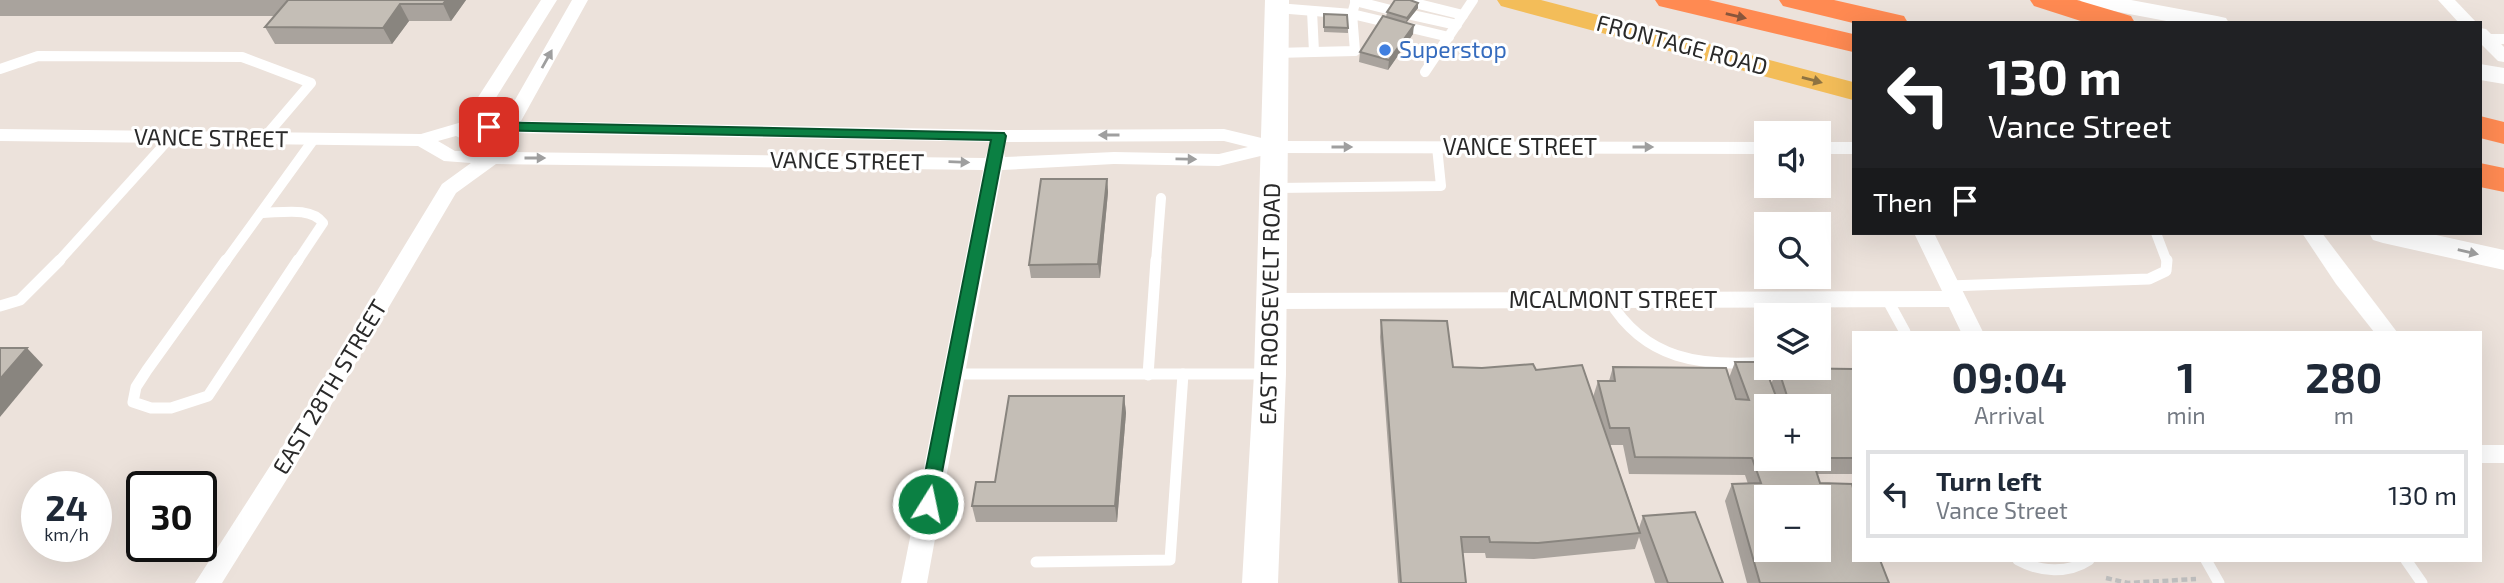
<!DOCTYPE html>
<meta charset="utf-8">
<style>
:root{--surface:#fff;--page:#f2f2f3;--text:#1f2937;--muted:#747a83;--line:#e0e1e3}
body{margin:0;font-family:"Exo 2",sans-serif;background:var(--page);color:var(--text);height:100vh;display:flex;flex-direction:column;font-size:26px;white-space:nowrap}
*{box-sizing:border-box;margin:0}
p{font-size:23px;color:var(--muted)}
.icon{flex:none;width:38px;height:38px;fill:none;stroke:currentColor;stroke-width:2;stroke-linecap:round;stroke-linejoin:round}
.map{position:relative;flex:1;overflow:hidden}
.sheet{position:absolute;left:1852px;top:331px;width:630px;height:231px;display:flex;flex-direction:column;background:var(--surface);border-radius:0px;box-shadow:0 7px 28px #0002}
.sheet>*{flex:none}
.hud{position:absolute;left:1852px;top:21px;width:630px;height:214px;border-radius:0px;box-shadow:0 7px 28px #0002;background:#202124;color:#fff;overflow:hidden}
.controls{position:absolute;left:1754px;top:121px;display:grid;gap:14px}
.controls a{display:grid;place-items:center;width:77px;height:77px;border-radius:0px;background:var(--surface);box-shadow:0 7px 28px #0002;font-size:35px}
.speed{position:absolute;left:21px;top:471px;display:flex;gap:14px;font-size:35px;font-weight:700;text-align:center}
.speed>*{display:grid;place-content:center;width:91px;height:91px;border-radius:50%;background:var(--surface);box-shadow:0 7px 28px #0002;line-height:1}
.speed small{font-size:18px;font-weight:400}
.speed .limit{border:4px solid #111;border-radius:10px;background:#fff;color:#111}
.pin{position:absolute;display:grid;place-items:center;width:60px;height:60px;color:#fff;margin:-30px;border-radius:14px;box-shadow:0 4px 10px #0006}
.me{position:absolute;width:77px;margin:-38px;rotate:10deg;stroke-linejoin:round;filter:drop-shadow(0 0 5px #0008)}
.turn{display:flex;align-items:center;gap:24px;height:147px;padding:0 21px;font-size:32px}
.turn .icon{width:91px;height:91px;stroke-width:2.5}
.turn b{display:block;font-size:49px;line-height:60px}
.then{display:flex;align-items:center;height:66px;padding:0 21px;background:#0003;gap:14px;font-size:26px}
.eta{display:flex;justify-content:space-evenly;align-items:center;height:119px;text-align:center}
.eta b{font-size:42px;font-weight:700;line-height:49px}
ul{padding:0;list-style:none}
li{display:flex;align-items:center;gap:21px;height:88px;margin:0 14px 10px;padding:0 7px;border:4px solid var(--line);border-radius:0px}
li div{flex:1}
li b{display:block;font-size:26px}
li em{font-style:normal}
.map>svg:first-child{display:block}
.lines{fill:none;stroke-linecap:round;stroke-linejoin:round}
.path{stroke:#c3c3c3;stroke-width:4.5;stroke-dasharray:6 3.5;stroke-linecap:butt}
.lane-far1{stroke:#fff;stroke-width:10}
.lane{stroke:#fff;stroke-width:11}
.street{fill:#fff;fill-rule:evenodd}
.secondary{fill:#fff;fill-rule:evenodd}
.primary{fill:#f3bd59;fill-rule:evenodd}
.highway{fill:#ff8a52;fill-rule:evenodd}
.wall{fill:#a9a39d;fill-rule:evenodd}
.shaded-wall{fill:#89857f}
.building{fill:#c4beb6;stroke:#89857f;stroke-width:2;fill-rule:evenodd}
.oneway{fill:#89553b}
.oneway2{fill:#9f9f9f}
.oneway3{fill:#8e7341}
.route{fill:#0b8043;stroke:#07532c;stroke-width:2}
.shop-dot{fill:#3f7fe0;stroke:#fff;stroke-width:2.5}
.labels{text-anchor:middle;stroke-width:6;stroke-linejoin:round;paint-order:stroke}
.street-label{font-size:23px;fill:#292929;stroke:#fff}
.shop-label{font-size:23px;fill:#366cbe;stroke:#fff;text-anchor:start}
</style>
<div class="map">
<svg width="2504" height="583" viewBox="0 0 2504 583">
<rect width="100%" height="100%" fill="#ece2db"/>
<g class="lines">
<!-- path -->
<path class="path" d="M2106,578L2128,583L2196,579"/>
<!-- lane-far1 -->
<g class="lane-far1">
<path d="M1402,0L1463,15"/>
<path d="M1355,1L1391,10"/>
<path d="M1277,8L1352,14L1356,0"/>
<path d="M1412,15L1457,25"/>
<path d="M2486,39H2504"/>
<path d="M1314,52L1355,51L1352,14L1449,37"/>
<path d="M1276,53L1314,52L1312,11"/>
<path d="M0,69L38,56L242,57L311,83L264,138"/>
<path d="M1425,72L1473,0"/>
<path d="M1276,188L1441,186L1437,147"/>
<path d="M261,213C280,213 311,206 323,223L297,262"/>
<path d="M2156,233L2167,262"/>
<path d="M58,262L171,137"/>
<path d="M225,262L314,139"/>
<path d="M1156,262L1161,198"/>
</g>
<!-- lane -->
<g class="lane">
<path d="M226,260L147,370L136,387L133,402L151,408H171L208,396L298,260"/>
<path d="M1949,286L2149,279L2166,271L2167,260"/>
<path d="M1887,299L1905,332"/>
<path d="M1609,300C1645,360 1701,367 1766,362"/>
<path d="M1815,300L1823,323L1818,334"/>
<path d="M0,306L20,300L60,260"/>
<path d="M953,374H1268"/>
<path d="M1148,375L1156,260"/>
<path d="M2018,560C2040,572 2068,574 2089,560"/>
<path d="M2206,560L2219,583"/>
<path d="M2406,560L2422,583"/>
<path d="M1036,562L1170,560L1183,374"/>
</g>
<!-- street -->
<g class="street">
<path d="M541,0H557L482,120L503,121L572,0H588L521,121L999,130L1224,129L1274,141L1766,142V154L1273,153L1219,166L1114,164L1002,170L927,583H901L983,170L496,164L456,193L297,463L222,583H195L281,449L442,184L471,163L444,161L418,146L0,141V129L421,134L462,122ZM475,132H496L486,151H455L438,141L456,136L464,140L471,138ZM515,133L999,142L1224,141L1248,147L1219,154L1114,152L1005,157L1003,148H989L985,158L505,152Z"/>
<path d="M2438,0H2455L2477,23H2459Z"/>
<path d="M2480,28L2486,29L2504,47V62L2498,61L2480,43Z"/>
<rect x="1818" y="142" width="35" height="12"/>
<path d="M1914,233H1934L1983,332H1961L1949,307L1270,309L1263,306L1259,301L1263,296L1270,293L1942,291Z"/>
<path d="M2302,233H2322L2397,332H2374L2336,284Z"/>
<rect x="2480" y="445" width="24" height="18"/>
</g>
<!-- secondary -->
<g class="secondary">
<path d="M1265,0H1289L1286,374L1278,583H1242L1254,374Z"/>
<path d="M2080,0H2131L2217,16L2226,18L2229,23H2177L2092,7L2084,5Z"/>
<path d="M2480,64L2504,68V84L2480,80Z"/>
<path d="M2369,233H2427L2504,250V270L2383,243L2373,240Z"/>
</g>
<!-- primary -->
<path class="primary" d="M1497,0H1541L1853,82V100L1501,6Z"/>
<!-- highway -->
<g class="highway">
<path d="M1655,0H1709L1853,34V52L1659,6Z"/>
<path d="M1779,0H1834L1904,16L1908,23H1853L1783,6Z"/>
<path d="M2030,0H2077L2131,16L2135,23H2087L2034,6Z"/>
<path d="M2480,116L2504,122V144L2480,138Z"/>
<path d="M2480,163L2504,168V192L2480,187Z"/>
</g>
</g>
<!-- wall -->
<g class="wall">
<path d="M0,0H466L451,21H409L392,44H275L265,27L275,16H0Z"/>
<path d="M1418,3V8L1406,23L1413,34L1388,70L1359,62L1360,52L1386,17L1387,12Z"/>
<path d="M1324,14L1348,28V33L1324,32Z"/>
<path d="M1107,179L1108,192L1100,278H1031L1029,265Z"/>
<path d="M1381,320L1453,367L1536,370L1593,397L1598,381H1609L1613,367L1729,378L1735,362L1771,384L1778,368L1853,369V474H1817L1820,483L1889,583H1747L1725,501L1732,484H1748L1745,475L1629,474L1623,445H1610L1639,528L1643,516L1723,583H1655L1639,537L1635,549L1534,559L1486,558L1485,553H1463L1466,583H1398L1380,337ZM1818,406V458H1766Z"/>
<path d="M1124,396L1126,413L1117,522H976L972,506L995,482Z"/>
</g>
<!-- shaded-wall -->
<g class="shaded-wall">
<path d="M446,0H466L451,21L443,4Z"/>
<path d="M1418,3V8L1406,23L1407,18Z"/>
<path d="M400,4L409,21L392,44L383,28Z"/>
<path d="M1414,25L1413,34L1388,70L1389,60Z"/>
<path d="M1107,179L1108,192L1100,278L1098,264Z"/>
<path d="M27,348L43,365L0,417V379Z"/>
<path d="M1124,396L1126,413L1117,522L1115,506Z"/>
</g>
<!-- building -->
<g class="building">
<path d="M288,0H446L443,4H400L383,28L265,27Z"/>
<path d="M1395,0H1410L1418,3L1407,18L1387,12Z"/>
<path d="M1324,14L1347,15L1348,28L1324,27Z"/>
<path d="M1383,16L1414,25L1389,60L1360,52Z"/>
<path d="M1041,179H1107L1098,264L1029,265Z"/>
<path d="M1381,320L1447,321L1453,367L1482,368L1533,364L1536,370L1582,365L1640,533L1538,543L1490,542L1489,537H1461L1466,583H1401Z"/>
<path d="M0,348H27L0,379Z"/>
<path d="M1735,362H1763L1777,399H1788L1778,368L1853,369V458H1818V406H1766V458H1812L1820,483L1852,484L1853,488V560H1880L1889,583H1760L1732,484L1761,483L1752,458L1635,457L1629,428H1610L1598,381H1615L1613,367L1726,368L1736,399L1749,400ZM1766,497H1818V550H1766Z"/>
<path d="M1009,396H1124L1115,506H972L976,482H995Z"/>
<path d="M1695,512L1723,583H1668L1643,516Z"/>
</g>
<!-- one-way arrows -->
<defs><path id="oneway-solid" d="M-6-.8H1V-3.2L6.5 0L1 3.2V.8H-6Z" transform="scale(1.75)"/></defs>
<use class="oneway" href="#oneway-solid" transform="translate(1736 16) rotate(13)"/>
<g class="oneway2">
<use href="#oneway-solid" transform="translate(547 59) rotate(-61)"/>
<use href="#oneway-solid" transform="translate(1109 135) rotate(180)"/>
<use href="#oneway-solid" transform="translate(1342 147)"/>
<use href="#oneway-solid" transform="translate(1643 147)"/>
<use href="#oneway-solid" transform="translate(535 158)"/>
<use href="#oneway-solid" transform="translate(1186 159) rotate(1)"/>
<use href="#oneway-solid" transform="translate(959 162) rotate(2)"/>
<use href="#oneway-solid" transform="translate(2468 252) rotate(13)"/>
</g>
<use class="oneway3" href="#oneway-solid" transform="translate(1812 80) rotate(15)"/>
<!-- route -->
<path class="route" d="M489,122L1004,133L1006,136L935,509L928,512L922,509L919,504L991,140L484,130L482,127Z"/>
<!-- markers -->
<circle class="shop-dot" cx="1385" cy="50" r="7"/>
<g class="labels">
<!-- street labels -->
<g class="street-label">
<text transform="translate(1682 45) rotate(15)" y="8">FRONTAGE ROAD</text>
<text transform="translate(211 138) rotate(1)" y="8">VANCE STREET</text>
<text x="1520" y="155">VANCE STREET</text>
<text transform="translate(847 161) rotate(1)" y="8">VANCE STREET</text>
<text x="1613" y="308">MCALMONT STREET</text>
<text transform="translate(1270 304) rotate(-89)" y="8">EAST ROOSEVELT ROAD</text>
<text transform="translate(330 387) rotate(-59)" y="8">EAST 28TH STREET</text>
</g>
<!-- shop labels -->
<g class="shop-label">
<text x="1399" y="58">Superstop</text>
</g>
</g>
</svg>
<div class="controls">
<a><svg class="icon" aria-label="sound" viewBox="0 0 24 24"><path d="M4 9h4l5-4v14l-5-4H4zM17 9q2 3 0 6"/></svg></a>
<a><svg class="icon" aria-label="search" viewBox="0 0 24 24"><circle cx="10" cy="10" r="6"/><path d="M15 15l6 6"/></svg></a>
<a><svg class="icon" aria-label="layers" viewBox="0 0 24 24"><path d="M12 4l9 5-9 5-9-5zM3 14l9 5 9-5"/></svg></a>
<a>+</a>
<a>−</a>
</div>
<div class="speed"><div>24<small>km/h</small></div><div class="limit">30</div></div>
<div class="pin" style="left:489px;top:127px;background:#d93025"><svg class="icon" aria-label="arrive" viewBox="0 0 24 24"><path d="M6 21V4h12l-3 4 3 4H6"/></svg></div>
<svg class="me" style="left:928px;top:504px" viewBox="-20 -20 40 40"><circle r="17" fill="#0b8043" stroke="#fff" stroke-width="3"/><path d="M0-11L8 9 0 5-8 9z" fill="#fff"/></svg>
<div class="hud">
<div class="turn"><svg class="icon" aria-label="left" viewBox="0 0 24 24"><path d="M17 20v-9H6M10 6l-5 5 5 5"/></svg><div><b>130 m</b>Vance Street</div></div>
<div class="then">Then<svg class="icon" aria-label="arrive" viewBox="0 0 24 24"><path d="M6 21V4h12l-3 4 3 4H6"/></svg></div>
</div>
<section class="sheet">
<div class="eta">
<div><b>09:04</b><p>Arrival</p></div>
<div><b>1</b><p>min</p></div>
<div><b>280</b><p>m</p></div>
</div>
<ul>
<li><svg class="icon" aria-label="left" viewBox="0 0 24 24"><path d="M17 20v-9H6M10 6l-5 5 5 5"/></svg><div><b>Turn left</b><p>Vance Street</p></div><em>130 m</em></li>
</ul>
</section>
</div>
